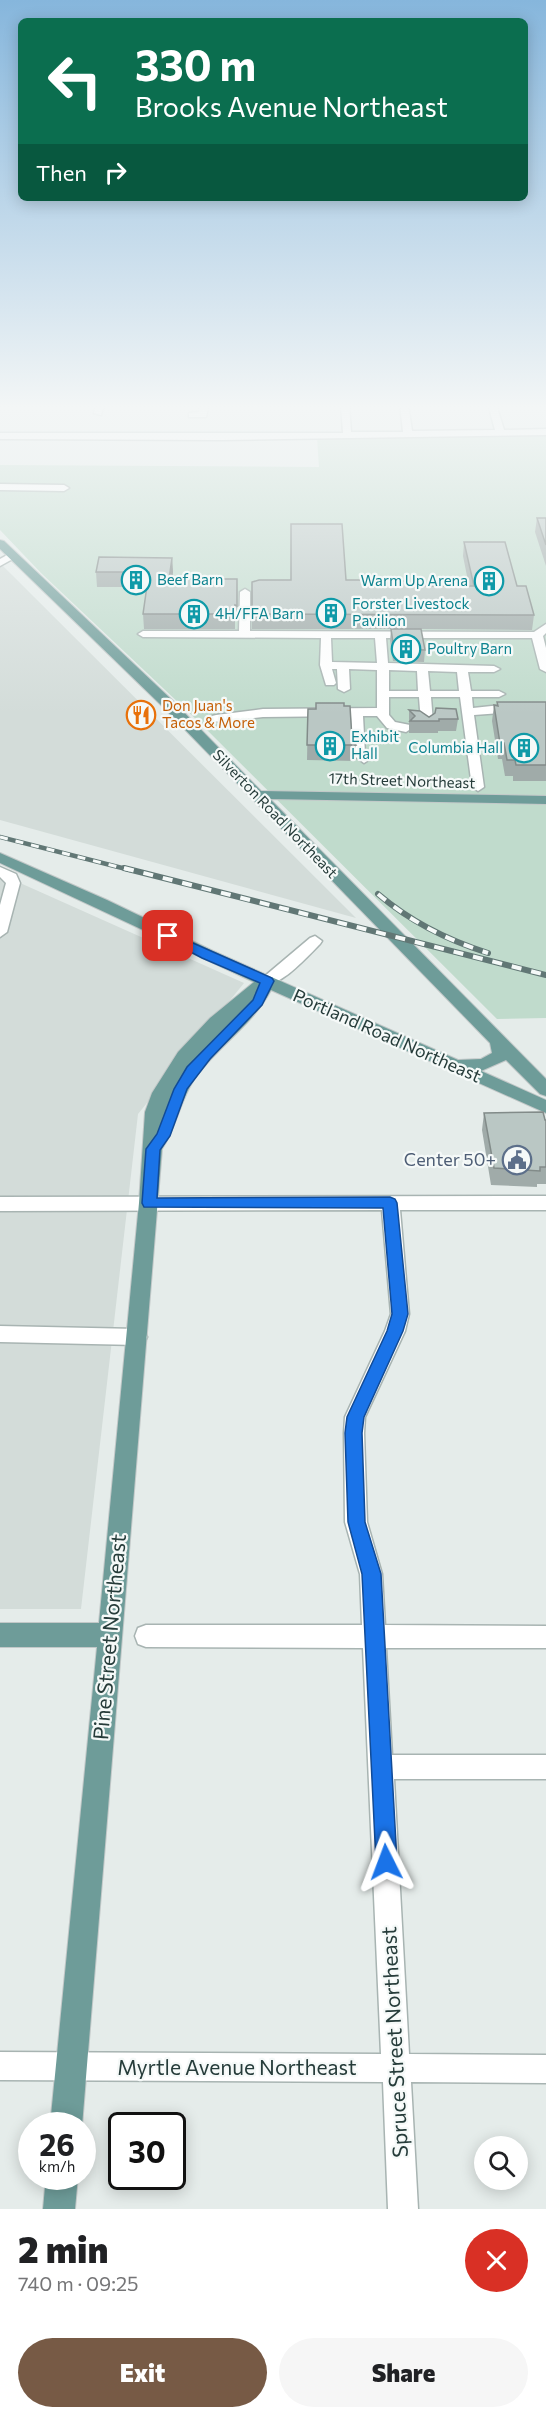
<!DOCTYPE html>
<meta charset="utf-8">
<style>
:root{--surface:#fff;--page:#f6f6f6;--text:#202124;--muted:#757577;--accent:#775a45}
body{margin:0;font-family:Commissioner,sans-serif;background:var(--page);color:var(--text);height:100vh;display:flex;flex-direction:column;font-size:22px;white-space:nowrap}
*{box-sizing:border-box;margin:0}
p{font-size:20px;color:var(--muted)}
.icon{flex:none;width:33px;height:33px;fill:none;stroke:currentColor;stroke-width:2;stroke-linecap:round;stroke-linejoin:round}
.map{position:relative;height:2209px;overflow:hidden}
.side{display:flex;flex-direction:column;background:var(--surface);flex:1}
.side>*{flex:none}
.hud{position:absolute;left:18px;top:18px;width:510px;height:183px;border-radius:9px;box-shadow:0 3px 15px #0003;background:#0b6e4f;color:#fff;overflow:hidden}
.fabs{position:absolute;left:474px;top:2136px;display:grid;gap:12px}
.fabs a{display:grid;place-items:center;width:54px;height:54px;border-radius:50%;background:var(--surface);box-shadow:0 3px 15px #0003;font-size:30px}
.speed{position:absolute;left:18px;top:2112px;display:flex;gap:12px;font-size:30px;font-weight:700;text-align:center}
.speed>*{display:grid;place-content:center;width:78px;height:78px;border-radius:50%;background:var(--surface);box-shadow:0 3px 15px #0003;line-height:1}
.speed small{font-size:15px;font-weight:400}
.speed .limit{border:3px solid #111;border-radius:9px;background:#fff;color:#111}
.pin{position:absolute;display:grid;place-items:center;width:51px;height:51px;color:#fff;margin:-26px;border-radius:12px;box-shadow:0 3px 9px #0006}
.me{position:absolute;width:66px;margin:-33px;rotate:357deg;stroke-linejoin:round;filter:drop-shadow(0 0 4px #0008)}
.turn{display:flex;align-items:center;gap:21px;height:126px;padding:0 18px;font-size:27px}
.turn .icon{width:78px;height:78px;stroke-width:2.5}
.turn b{display:block;font-size:42px;line-height:51px}
.then{display:flex;align-items:center;height:57px;padding:0 18px;background:#0003;gap:12px;font-size:22px}
.round{display:grid;place-items:center;flex:none;width:63px;height:63px;border-radius:32px;background:var(--page)}
.summary{display:flex;align-items:center;justify-content:space-between;height:102px;padding:0 18px}
h1{font-size:36px;font-weight:800;line-height:45px}
.primary-button{display:flex;gap:12px;margin-top:auto;padding:12px 18px}
.primary-button a{flex:1;height:69px;border-radius:36px;background:var(--accent);color:#fff;font-size:24px;font-weight:800;line-height:69px;text-align:center}
.primary-button a+a{background:var(--page);color:var(--text)}
.map>svg:first-child{display:block}
.built{fill:#d3dcd9}
.green{fill:#c0dbcc}
.lines{fill:none;stroke-linecap:round;stroke-linejoin:round}
.minor-casing{stroke:#a8b4b2;stroke-width:3}
.major-casing{stroke:#c2c8c8;stroke-width:2}
.minor{fill:#fff;fill-rule:evenodd}
.major{fill:#6e9c99;fill-rule:evenodd}
.rail-far1-casing{stroke:#617775;stroke-width:4.5}
.rail-casing{stroke:#617775;stroke-width:6}
.rail-far1{stroke:#f5f9f8;stroke-width:3;stroke-dasharray:8;stroke-linecap:butt}
.rail{stroke:#f5f9f8;stroke-width:4;stroke-dasharray:10;stroke-linecap:butt}
.wall{fill:#a0aba9}
.shaded-wall{fill:#828b89}
.building{fill:#bac7c4;stroke:#828b89;stroke-width:1.5}
.route{fill:#1a73e8;stroke:#114b97;stroke-width:1.5}
.labels{text-anchor:middle;stroke-width:4.5;stroke-linejoin:round;paint-order:stroke}
.far-culture-label{font-size:15px;fill:#0d838f;stroke:#f5f9f8;text-anchor:start}
.far-food-label{font-size:15px;fill:#c56008;stroke:#f5f9f8;text-anchor:start}
.far-street-label{font-size:15px;fill:#263c3a;stroke:#f5f9f8}
.street-label{font-size:18px;fill:#263c3a;stroke:#f5f9f8}
.service-label{font-size:18px;fill:#4e5e75;stroke:#f5f9f8;text-anchor:end}
.near-street-label{font-size:21px;fill:#263c3a;stroke:#f5f9f8}
</style>
<div class="map">
<svg width="546" height="2209" viewBox="0 0 546 2209">
<rect width="100%" height="100%" fill="#e5ecea"/>
<!-- built -->
<g class="built">
<path d="M0,563L356,918L0,820Z"/>
<path d="M0,874L244,983L138,1114L81,1609H0Z"/>
</g>
<!-- green -->
<path class="green" d="M546,435V1018L497,1019L199,722L41,573L0,530V465L319,467L317,438Z"/>
<g class="lines">
<!-- minor casing -->
<g class="minor-casing">
<g id="minor">
<path d="M96,404H104L101,415L94,413Z"/>
<path d="M201,404H209L206,417H189V413L199,412Z"/>
<path d="M341,404H349L351,432H403L400,404H408L412,431L495,430L488,404H496L504,430L546,429V435L221,440L0,439V433H343Z"/>
<path d="M0,484L64,485L69,488L64,491L0,490Z"/>
<path d="M9,554L18,556L0,566V559Z"/>
<path d="M245,589L250,592V631L534,632L546,624V633L543,636L546,648V672L540,669L532,638H386L388,663L494,666L500,669L494,672H468L471,691H499L505,694L499,697H472L473,708L501,705L507,709L501,713L474,715L484,787L478,791L472,787L460,697H431L433,723L427,727L421,723L419,697H389V715L395,722L410,725L412,728L406,732L387,728L377,716H363L365,754L370,759L364,763L353,755L351,716L263,717L212,722V716L216,715L263,709L377,708V670L349,669L350,689L344,692L338,689L337,669H332L336,683L334,685H326L320,665L321,638L143,637L138,634L143,631H239L240,592ZM331,638H375L377,663L332,662ZM389,670L417,671L418,691H389ZM428,671L457,672L459,691H430Z"/>
<path d="M0,867L16,874L20,883L7,932L0,937V905L6,883L0,877Z"/>
<path d="M315,936L322,941L320,944C308,956 279,989 262,984L259,981L310,938Z"/>
<path d="M546,1196V1210H400L409,1314L405,1331L365,1417L364,1433L367,1522L382,1574L385,1625L546,1626V1648H386L392,1755H546V1779H394L409,2054L546,2055V2083L411,2082L418,2209H388L383,2082L0,2080V2052L381,2054L363,1648L146,1647L138,1644L135,1636L138,1628L146,1625H362L360,1574L345,1522L344,1433L345,1417L385,1331L391,1314L382,1210L0,1211V1197Z"/>
<path d="M0,1326L137,1329L144,1331L147,1337L144,1343L137,1345L0,1342Z"/>
</g>
</g>
<!-- major casing -->
<g class="major-casing">
<g id="major">
<path d="M0,540L4,541L172,700L261,791L546,796V804L270,799L546,1079V1096L540,1094L506,1060L481,1071L546,1100V1113L271,990C253,1024 221,1044 198,1074C181,1096 177,1126 162,1149L82,2126H50L97,1647H0V1623H99L139,1203L145,1112L152,1093L178,1052L210,1018L254,982L0,863V853L107,900L213,951L458,1060L481,1059L492,1053L490,1043L162,706L0,549Z"/>
<path d="M46,2176H78L75,2209H43Z"/>
</g>
</g>
<!-- minor -->
<use href="#minor" class="minor"/>
<!-- major -->
<use href="#major" class="major"/>
<!-- rail-far1 casing -->
<g class="rail-far1-casing">
<path id="rail-far1" d="M0,837L130,870"/>
</g>
<!-- rail casing -->
<g class="rail-casing">
<g id="rail">
<path d="M124,868L546,975"/>
<path d="M378,894C411,922 447,940 488,953"/>
</g>
</g>
<!-- rail-far1 -->
<use href="#rail-far1" class="rail-far1"/>
<!-- rail -->
<use href="#rail" class="rail"/>
</g>
<!-- wall -->
<g class="wall">
<path d="M537,518H546V566L535,532Z"/>
<path d="M464,542L517,586L534,615L532,630L421,629L425,650L424,662L393,661L390,640L391,629H252V582L346,580L416,586H469L463,556Z"/>
<path d="M172,558L173,572L172,579H237V621L235,620V629H144L143,614L147,587H97L96,572Z"/>
<path d="M497,702H546V781H513V776H505L502,759H498L492,721L494,705H497Z"/>
<path d="M308,709L352,739L356,745L355,761L307,760Z"/>
<path d="M409,710L429,717L458,719L456,731H438V733H409Z"/>
<path d="M484,1113L546,1120V1184H537V1187L491,1185L482,1130Z"/>
</g>
<!-- shaded-wall -->
<path class="shaded-wall" d="M172,558L173,572L170,593L169,579Z"/>
<!-- building -->
<g class="building">
<path d="M537,518H546V545Z"/>
<path d="M291,524H342L346,580H401L416,586H474L464,542H505L517,586H526L534,615L252,614V582L259,580H291Z"/>
<path d="M99,557L172,558L169,579H237V606L235,605L234,614H143L149,572H96Z"/>
<path d="M391,629H421L425,650L394,649Z"/>
<path d="M497,702H546V765H516L515,760H507L504,743H500L499,737L494,705L498,706Z"/>
<path d="M316,703H344V706H350L352,739L356,745H307L308,709H316Z"/>
<path d="M436,708L456,709L458,719H439V721H410L415,716L409,710L420,711L429,717L435,713Z"/>
<path d="M543,1112L545,1120H546V1167H540V1171L494,1168L484,1113Z"/>
</g>
<!-- sky -->
<linearGradient id="sky" x2="0" y2="1"><stop stop-color="#86b6dc"/><stop offset="0.57" stop-color="#f3f6f6"/><stop offset="1" stop-color="#f3f6f6" stop-opacity="0"/></linearGradient>
<rect width="546" height="714" fill="url(#sky)"/>
<!-- route -->
<path class="route" d="M168,932L272,978L274,981L262,1005L210,1059L187,1089L170,1136L160,1150L157,1198L390,1197L395,1199L397,1203L408,1314L403,1331L364,1417L362,1433L365,1522L381,1574L397,1862L394,1869L386,1872L379,1869L376,1862L362,1574L348,1522L345,1433L347,1417L387,1331L392,1314L383,1208L144,1207L142,1203L146,1149L157,1134L174,1089L187,1067L253,1000L260,983L202,958L164,938L162,936Z"/>
<!-- icons -->
<defs>
<g id="building-ring" transform="scale(1.5)"><circle r="9.5" fill="#f5f9f8" stroke="#0f9aa8" stroke-width="1.5"/><path d="M-4-6H4V6H1V3H-1V6H-4ZM-2.5-4.3h1.7v1.8h-1.7ZM.8-4.3h1.7v1.8H.8ZM-2.5-1h1.7V.8h-1.7ZM.8-1h1.7V.8H.8Z" fill="#0f9aa8"/></g>
<g id="restaurant-ring" transform="scale(1.5)"><circle r="9.5" fill="#f5f9f8" stroke="#e8710a" stroke-width="1.5"/><path d="M-5-6h1v4h1v-4h1v4h1v-4h1v5L-1.5 .5V6h-2V.5L-5-1ZM5-6V6H3V1.5H1.5Q1.5-4 5-6Z" fill="#e8710a"/></g>
<g id="civic-ring" transform="scale(1.5)"><circle r="9.5" fill="#f5f9f8" stroke="#5c6f8a" stroke-width="1.5"/><path d="M-.6-6.5H3V-4.5H.6V-3L4-1V1h2V6H-6V1h2V-1L-.6-3ZM-1.2 2.5V6h2.4V2.5Z" fill="#5c6f8a"/></g>
</defs>
<g fill-rule="evenodd">
<use href="#building-ring" x="136" y="580"/>
<use href="#building-ring" x="489" y="581"/>
<use href="#building-ring" x="331" y="613"/>
<use href="#building-ring" x="194" y="614"/>
<use href="#building-ring" x="406" y="649"/>
<use href="#restaurant-ring" x="141" y="715"/>
<use href="#building-ring" x="330" y="746"/>
<use href="#building-ring" x="524" y="748"/>
<use href="#civic-ring" x="517" y="1160"/>
</g>
<g class="labels">
<!-- far-culture labels -->
<g class="far-culture-label">
<text x="157" y="585">Beef Barn</text>
<text x="468" y="586" text-anchor="end">Warm Up Arena</text>
<text x="352" y="609">Forster Livestock<tspan x="352" dy="17">Pavilion</tspan></text>
<text x="215" y="619">4H/FFA Barn</text>
<text x="427" y="654">Poultry Barn</text>
<text x="351" y="742">Exhibit<tspan x="351" dy="17">Hall</tspan></text>
<text x="503" y="753" text-anchor="end">Columbia Hall</text>
</g>
<!-- far-food labels -->
<g class="far-food-label">
<text x="162" y="711">Don Juan's<tspan x="162" dy="17">Tacos &amp; More</tspan></text>
</g>
<!-- far-street labels -->
<g class="far-street-label">
<text transform="translate(402 781) rotate(2)" y="5">17th Street Northeast</text>
<text transform="translate(275 814) rotate(46)" y="5">Silverton Road Northeast</text>
</g>
<!-- street labels -->
<g class="street-label">
<text transform="translate(387 1036) rotate(24)" y="6">Portland Road Northeast</text>
</g>
<!-- service labels -->
<g class="service-label">
<text x="496" y="1166">Center 50+</text>
</g>
<!-- near-street labels -->
<g class="near-street-label">
<text transform="translate(110 1637) rotate(-85)" y="7">Pine Street Northeast</text>
<text transform="translate(395 2042) rotate(-93)" y="7">Spruce Street Northeast</text>
<text x="237" y="2075">Myrtle Avenue Northeast</text>
</g>
</g>
</svg>
<div class="fabs">
<a><svg class="icon" aria-label="search" viewBox="0 0 24 24"><circle cx="10" cy="10" r="6"/><path d="M15 15l6 6"/></svg></a>
</div>
<div class="speed"><div>26<small>km/h</small></div><div class="limit">30</div></div>
<div class="pin" style="left:168px;top:936px;background:#d93025"><svg class="icon" aria-label="arrive" viewBox="0 0 24 24"><path d="M6 21V4h12l-3 4 3 4H6"/></svg></div>
<svg class="me" style="left:386px;top:1862px" viewBox="-20 -20 40 40"><path d="M0-17L14 15 0 8-14 15z" fill="#1a73e8" stroke="#fff" stroke-width="4"/></svg>
<div class="hud">
<div class="turn"><svg class="icon" aria-label="left" viewBox="0 0 24 24"><path d="M17 20v-9H6M10 6l-5 5 5 5"/></svg><div><b>330 m</b>Brooks Avenue Northeast</div></div>
<div class="then">Then<svg class="icon" aria-label="right" viewBox="0 0 24 24"><path d="M7 20v-9h11M14 6l5 5-5 5"/></svg></div>
</div>
</div>
<section class="side">
<div class="summary"><div><h1>2 min</h1><p>740 m · 09:25</p></div><a class="round" style="background:#d93025;color:#fff"><svg class="icon" aria-label="close" viewBox="0 0 24 24"><path d="M6 6l12 12M18 6L6 18"/></svg></a></div>
<div class="primary-button"><a>Exit</a><a>Share</a></div>
</section>
